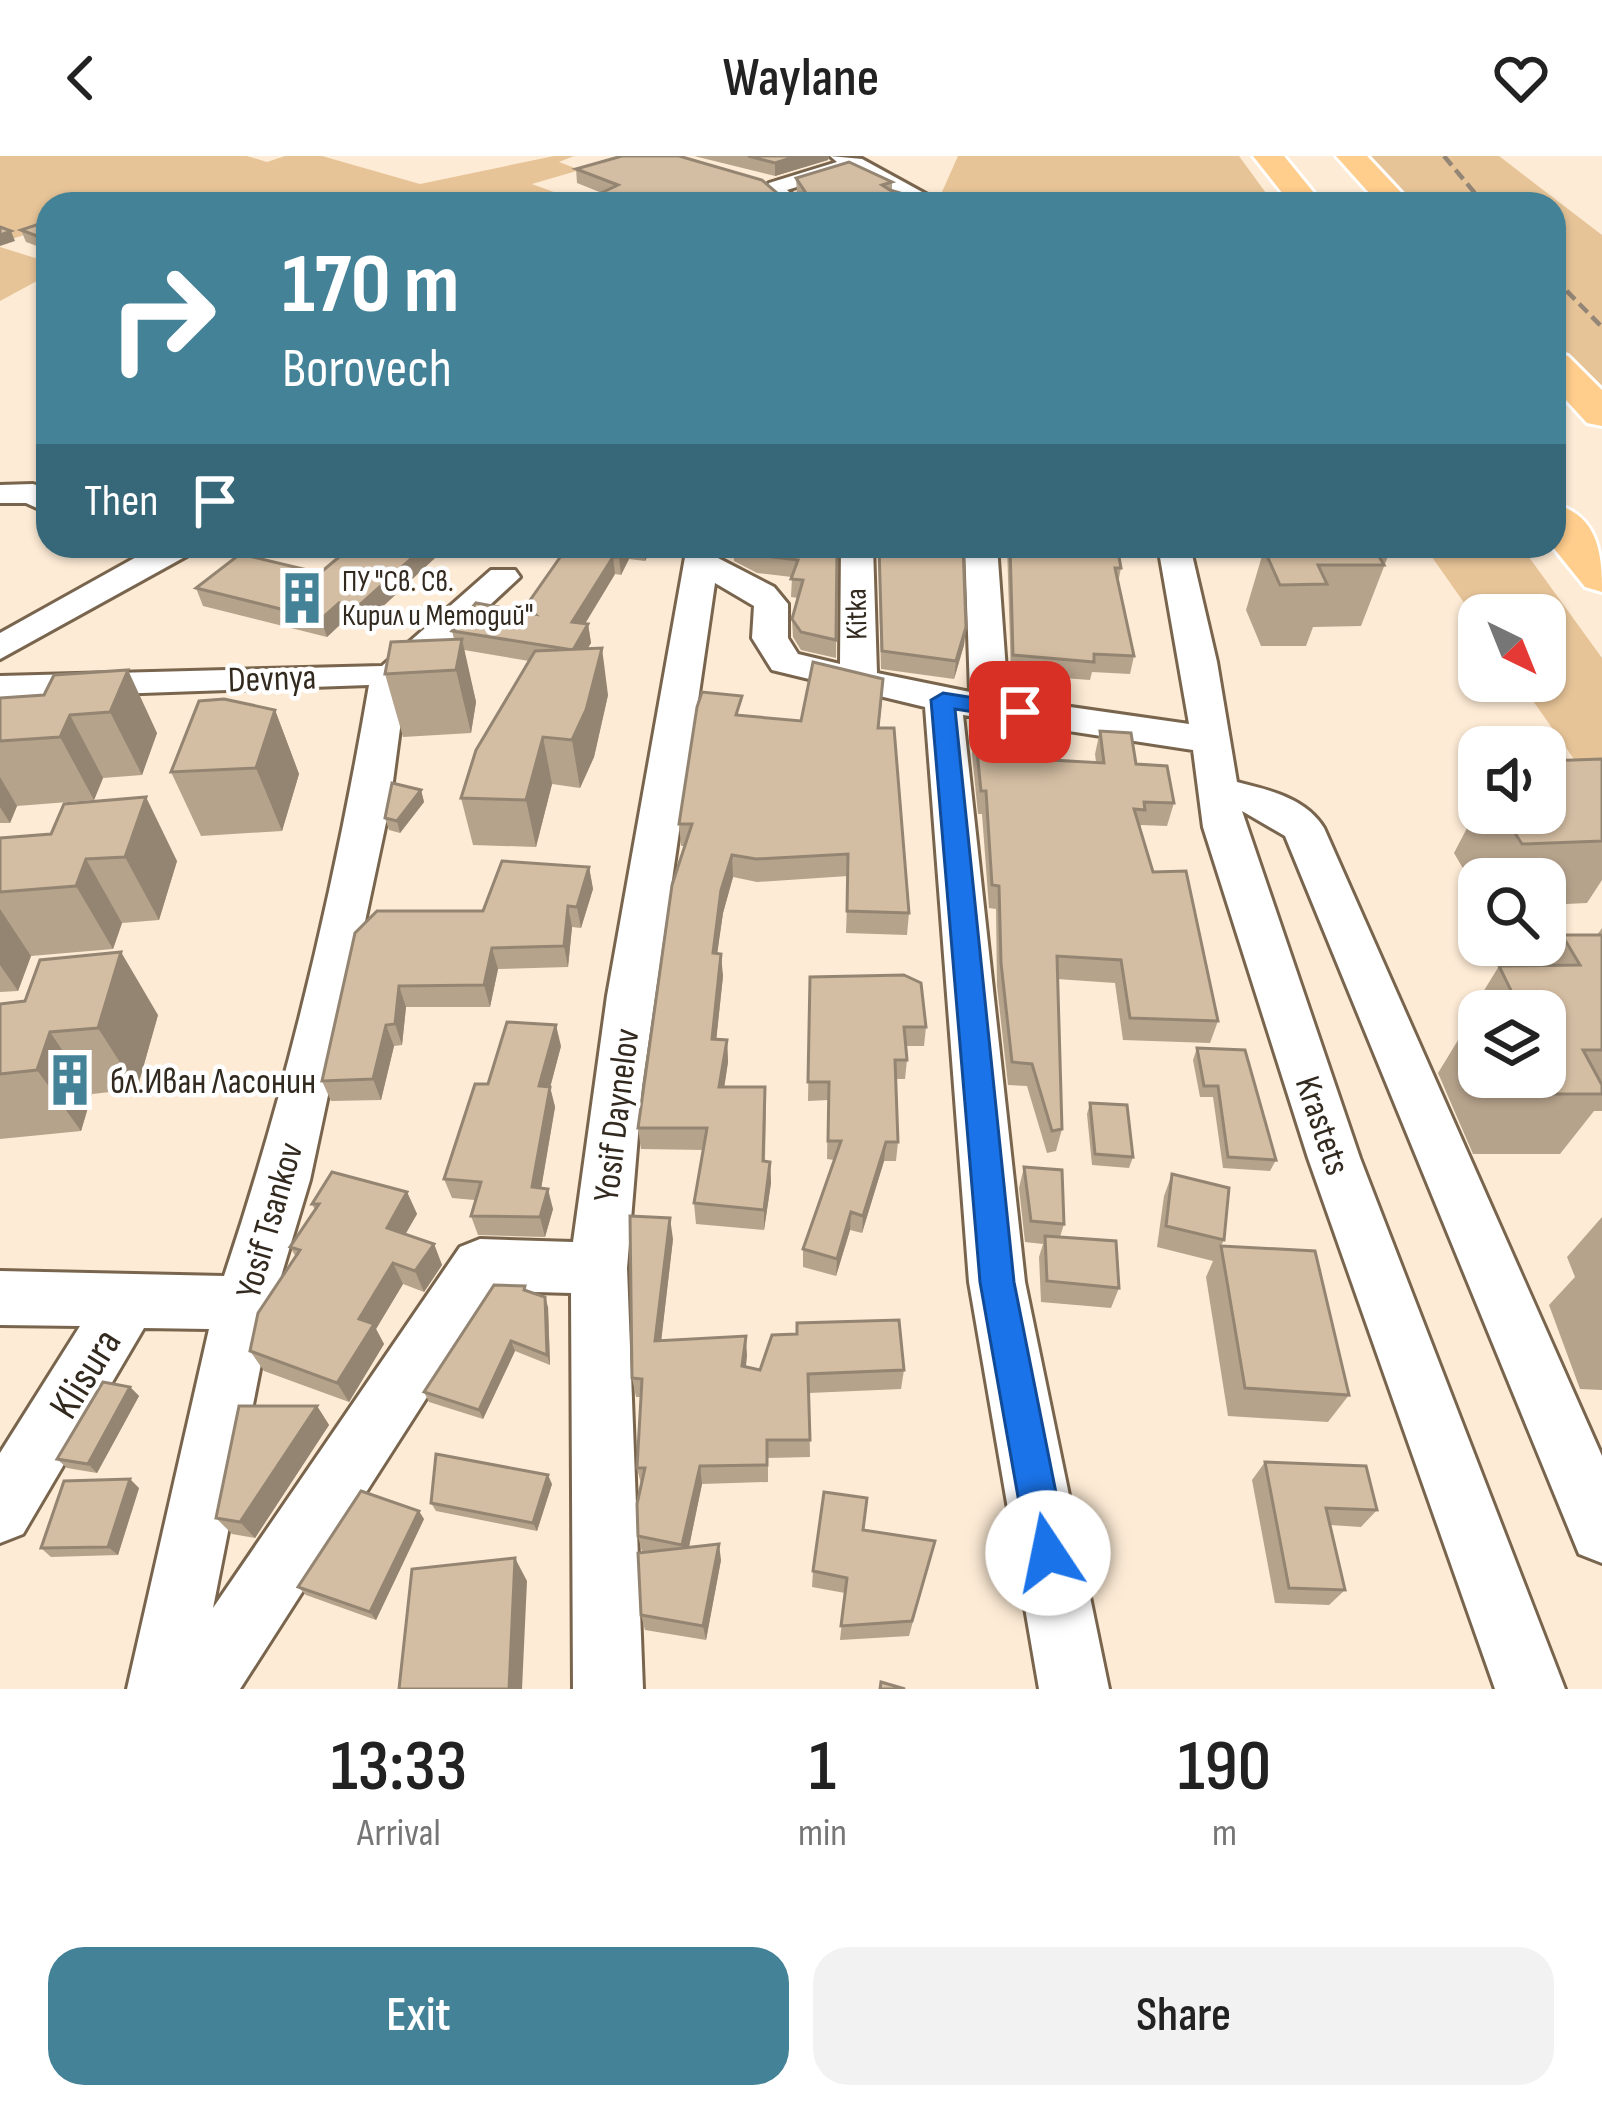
<!DOCTYPE html>
<meta charset="utf-8">
<style>
:root{--surface:#fff;--page:#f2f2f2;--text:#222;--muted:#767676;--accent:#448298}
body{margin:0;font-family:"Sofia Sans Condensed",sans-serif;background:var(--page);color:var(--text);height:100vh;display:flex;flex-direction:column;font-size:45px;white-space:nowrap}
*{box-sizing:border-box;margin:0}
p{font-size:39px;color:var(--muted)}
.icon{flex:none;width:66px;height:66px;fill:none;stroke:currentColor;stroke-width:2;stroke-linecap:round;stroke-linejoin:round}
.map{position:relative;height:1533px;overflow:hidden}
.details{display:flex;flex-direction:column;background:var(--surface);flex:1}
.details>*{flex:none}
.banner{position:absolute;left:36px;top:36px;width:1530px;height:366px;border-radius:36px;box-shadow:0 3px 9px #0004;background:#448298;color:#fff;overflow:hidden}
.needle{width:78px;rotate:137deg}
.tools{position:absolute;left:1458px;top:438px;display:grid;gap:24px}
.tools a{display:grid;place-items:center;width:108px;height:108px;border-radius:24px;background:var(--surface);box-shadow:0 3px 9px #0004;font-size:60px}
.pin{position:absolute;display:grid;place-items:center;width:102px;height:102px;color:#fff;margin:-51px;border-radius:24px;box-shadow:0 6px 18px #0006}
.me{position:absolute;width:132px;margin:-66px;rotate:349deg;stroke-linejoin:round;filter:drop-shadow(0 0 9px #0008)}
.turn{display:flex;align-items:center;gap:42px;height:252px;padding:0 48px;font-size:54px}
.turn .icon{width:156px;height:156px;stroke-width:2.5}
.turn b{display:block;font-size:84px;line-height:102px}
.then{display:flex;align-items:center;height:114px;padding:0 48px;background:#0003;gap:24px;font-size:45px}
.eta{display:flex;justify-content:space-evenly;align-items:center;height:204px;text-align:center}
.eta b{font-size:72px;font-weight:600;line-height:84px}
.cta{display:flex;gap:24px;margin-top:auto;padding:24px 48px}
.cta a{flex:1;height:138px;border-radius:36px;background:var(--accent);color:#fff;font-size:48px;font-weight:600;line-height:138px;text-align:center}
.cta a+a{background:var(--page);color:var(--text)}
header{display:flex;justify-content:space-between;align-items:center;height:156px;padding:0 48px;background:var(--surface);font-size:54px;font-weight:600}
.map>svg:first-child{display:block}
.green{fill:#e7c498}
.lines{fill:none;stroke-linecap:round;stroke-linejoin:round}
.minor-casing{stroke:#79654d;stroke-width:6}
.highway-casing{stroke:#fff;stroke-width:6}
.minor{fill:#fff;fill-rule:evenodd}
.highway{fill:#ffcd8c;fill-rule:evenodd}
.rail{stroke:#938676;stroke-width:4.5;stroke-dasharray:12 6;stroke-linecap:butt}
.wall{fill:#b6a38c;fill-rule:evenodd}
.shaded-wall{fill:#948572}
.building{fill:#d4bea3;stroke:#948572;stroke-width:3}
.route{fill:#1a73e8;stroke:#114b97;stroke-width:3}
.labels{text-anchor:middle;stroke-width:9;stroke-linejoin:round;paint-order:stroke}
.far-poi-label{font-size:30px;fill:#32291f;stroke:#fff;text-anchor:start}
.far-street-label{font-size:30px;fill:#32291f;stroke:#fff}
.street-label{font-size:36px;fill:#32291f;stroke:#fff}
.poi-label{font-size:36px;fill:#32291f;stroke:#fff;text-anchor:start}
.near-street-label{font-size:42px;fill:#32291f;stroke:#fff}
</style>
<header><svg class="icon" aria-label="back" viewBox="0 0 24 24"><path d="M15 5l-7 7 7 7"/></svg>Waylane<svg class="icon" aria-label="heart" viewBox="0 0 24 24"><path d="M12 20l-8-8c-3-5 5-10 8-4 3-6 11-1 8 4z"/></svg></header>
<div class="map">
<svg width="1602" height="1533" viewBox="0 0 1602 1533">
<rect width="100%" height="100%" fill="#fdebd5"/>
<!-- green -->
<g class="green">
<path d="M0,0H247L267,6L285,0H322L420,28L554,0H574L559,6L580,14L532,28L573,43L559,48H48V71L0,87Z"/>
<path d="M958,0H1239L1274,48H944L938,45Z"/>
<path d="M1367,0H1499L1602,79V245L1554,197V48H1411Z"/>
<path d="M0,91L48,106V119L0,145Z"/>
<path d="M1390,390H1521L1602,502V643L1519,525H1545V459H1479V468L1427,394Z"/>
</g>
<g class="lines">
<!-- minor casing -->
<g class="minor-casing">
<g id="minor">
<path d="M830,0L862,3L944,48H917L852,14L787,34L803,48H778L764,36L769,27L837,6Z"/>
<path d="M33,328L48,333V357L26,347H0V329Z"/>
<path d="M156,390H196L192,397L0,503V477Z"/>
<path d="M687,390H719L718,402L774,431L788,448V482L798,498L840,508L841,390H873L877,517L970,536L965,390H997L1008,542L1189,568L1158,390H1190L1217,506L1237,626C1269,634 1306,642 1324,672L1602,1300V1407L1579,1398L1285,680L1242,655L1360,1002L1565,1533H1495L1308,1002L1203,671L1193,594L963,559L1025,1126L1109,1533H1039L969,1126L925,551L772,514L752,482L754,450L715,427L642,931L627,1112L643,1533H573L571,1137L495,1135L240,1533H127L209,1173L144,1172L23,1378L0,1387V1297L80,1170L0,1169V1115L224,1120C288,929 335,728 369,529L0,542V520L382,510L491,414H515L520,421L406,527L390,648L310,1024L273,1147L213,1452L460,1091L480,1083L573,1086L607,840Z"/>
</g>
</g>
<!-- highway casing -->
<g class="highway-casing">
<g id="highway">
<path d="M1253,0H1284L1323,48H1291Z"/>
<path d="M1336,0H1367L1412,48H1379Z"/>
<path d="M1554,196L1568,200L1602,234V270L1587,267L1554,231Z"/>
<path d="M1554,348C1598,359 1602,397 1602,436L1585,431L1552,390Z"/>
</g>
</g>
<!-- minor -->
<use href="#minor" class="minor"/>
<!-- highway -->
<use href="#highway" class="highway"/>
<!-- rail -->
<g class="rail">
<path d="M1444,0L1484,48"/>
<path d="M1554,122L1602,171"/>
</g>
</g>
<!-- wall -->
<g class="wall">
<path d="M694,0H829L828,4L775,20Z"/>
<path d="M576,13L778,38L797,37L796,22L892,26V34L936,48L602,37L577,27Z"/>
<path d="M48,65V94L26,86L21,74Z"/>
<path d="M352,390L362,470L344,465L327,481L203,450L196,432L320,417Z"/>
<path d="M568,390H653L645,405L629,403L621,419L615,418L585,468H588L591,487L587,493L608,539L594,601L580,632L552,628L536,691L473,689L461,642L529,505L464,494L476,546L471,577L403,581L385,518L454,483L452,475L527,456L526,450Z"/>
<path d="M733,390H837L836,502L801,494L793,481L792,463L798,442L791,441L792,421L757,417L734,405Z"/>
<path d="M878,390H963L966,471L964,489L954,523L881,513Z"/>
<path d="M1007,390H1117L1121,412L1118,427L1134,500L1130,518L1092,516L1090,524L1011,518Z"/>
<path d="M1280,390H1392L1361,470L1313,471L1306,490H1261L1246,454L1264,393H1279Z"/>
<path d="M54,519L157,577L142,619L103,622L94,644L17,650L10,667H0V542L44,539Z"/>
<path d="M882,545L879,572L909,757L907,779L846,777L848,720L757,726L733,721L723,757L717,797L723,820L716,884H727L728,906L724,931L766,953L765,1006H770L771,1027L764,1074L696,1068L694,1047L704,994L641,993L638,972L685,690H681L679,668L743,560L801,565Z"/>
<path d="M275,554L299,618L282,675L201,680L171,616Z"/>
<path d="M975,575L1033,603L1096,606L1095,598L1100,575L1174,647L1167,670L1141,669L1140,673L1153,716L1218,865L1210,887L1123,884L1115,827L1057,823L1062,973L1056,995L1047,997L1027,930L1008,929L997,830L996,753L989,752L982,658H978L972,598Z"/>
<path d="M1602,603V724L1587,747L1545,749V723H1479V740L1454,697L1479,649V657H1545V605Z"/>
<path d="M421,634L424,646L400,677L389,674L385,662Z"/>
<path d="M0,682L177,705L159,764L122,767L113,793L31,800L18,835L0,836Z"/>
<path d="M589,711L593,733L581,772L572,771L568,811L498,813L490,851H406L402,889L394,890L381,944L331,945L322,925L355,777L483,755Z"/>
<path d="M1602,772V955H1594L1560,998H1473L1438,917L1463,876L1461,872L1499,810H1542L1562,779H1597ZM1479,855L1545,921H1479Z"/>
<path d="M810,821L926,871L924,890H906L907,904L905,923H896L898,986L896,1005H884L862,1077L850,1074L836,1120L803,1111V1093L834,1004L827,1003L828,944L808,945Z"/>
<path d="M0,848L158,859L137,933L92,938L81,975L0,983Z"/>
<path d="M561,890L550,931L555,951L541,1032L553,1053L545,1081L478,1079L471,1060L475,1044L452,1042L444,1023L488,928Z"/>
<path d="M1197,892L1276,1004L1270,1015L1223,1012L1213,941H1200L1193,904Z"/>
<path d="M1090,947L1133,1001L1129,1012L1092,1009L1087,958Z"/>
<path d="M1024,1011L1064,1068L1060,1081L1119,1132L1111,1152L1041,1146L1039,1101L1043,1088L1025,1086L1019,1032Z"/>
<path d="M1172,1018L1224,1084L1221,1090L1349,1239L1328,1266L1228,1260L1206,1121L1213,1105L1157,1091L1164,1040Z"/>
<path d="M407,1036L417,1058L405,1078L434,1088L442,1109L424,1136L403,1128L376,1173L384,1188L349,1246L264,1215L250,1195L296,1101L290,1091L315,1054L312,1048Z"/>
<path d="M1602,1061V1234L1580,1233L1549,1149L1575,1121L1567,1101Z"/>
<path d="M673,1083L661,1184L746,1180V1211L760,1214H904L901,1233L809,1237L810,1301L768,1302V1326L702,1328L689,1391L721,1404L706,1484L645,1474L641,1459L642,1396L638,1380L641,1328L637,1312L641,1241H636L632,1222Z"/>
<path d="M525,1130L527,1135L548,1151L550,1209L515,1195L483,1263L429,1246L424,1236Z"/>
<path d="M130,1231L139,1240L97,1317L67,1312L57,1303Z"/>
<path d="M317,1250L329,1269L255,1382L232,1378L216,1362Z"/>
<path d="M1265,1306L1377,1354L1361,1371L1330,1369L1345,1434L1329,1449L1275,1447L1252,1324Z"/>
<path d="M552,1328L537,1375L436,1355L431,1347Z"/>
<path d="M139,1332L118,1399L51,1401L41,1392Z"/>
<path d="M424,1363L376,1464L306,1439L298,1431Z"/>
<path d="M864,1374L935,1385L909,1480L840,1484L845,1437L812,1431L813,1415Z"/>
</g>
<!-- shaded-wall -->
<g class="shaded-wall">
<path d="M797,0H829L828,4L775,20V7Z"/>
<path d="M11,75L15,85L0,90V79Z"/>
<path d="M425,390H448L362,470L356,452Z"/>
<path d="M625,390H628L629,403L621,419L619,401Z"/>
<path d="M644,390H653L645,405Z"/>
<path d="M613,401L615,418L575,484L572,466Z"/>
<path d="M339,447L344,465L327,481L321,463Z"/>
<path d="M588,468L591,487L575,513L572,495Z"/>
<path d="M966,471L964,489L954,523L956,505Z"/>
<path d="M462,483L476,546L471,577L456,514Z"/>
<path d="M602,492L608,539L594,601L580,632L572,584Z"/>
<path d="M128,514L157,577L142,619L110,556Z"/>
<path d="M275,554L299,618L282,675L256,612Z"/>
<path d="M70,559L103,622L94,644L60,581Z"/>
<path d="M543,581L552,628L536,691L526,644Z"/>
<path d="M0,621L17,650L10,667L0,651Z"/>
<path d="M421,634L424,646L400,677L397,665Z"/>
<path d="M146,641L177,705L159,764L125,701Z"/>
<path d="M732,699L733,721L723,757L714,820L713,797L721,734Z"/>
<path d="M86,703L122,767L113,793L76,730Z"/>
<path d="M589,711L593,733L581,772L577,751Z"/>
<path d="M568,750L572,771L568,811L564,790Z"/>
<path d="M0,753L31,800L18,835L0,809Z"/>
<path d="M492,792L498,813L490,851L484,829Z"/>
<path d="M121,796L158,859L137,933L98,872Z"/>
<path d="M721,798L723,820L714,905L712,883Z"/>
<path d="M399,830L406,851L402,889L395,868Z"/>
<path d="M386,869L394,890L381,944L373,923Z"/>
<path d="M556,869L561,890L545,951L539,930Z"/>
<path d="M50,876L92,938L81,975L37,914Z"/>
<path d="M727,884L728,906L721,953L719,931Z"/>
<path d="M550,931L555,951L538,1051L532,1031Z"/>
<path d="M886,986L884,1005L862,1077L863,1060Z"/>
<path d="M770,1006L771,1027L764,1074V1054Z"/>
<path d="M548,1033L553,1053L545,1081L540,1061Z"/>
<path d="M407,1036L417,1058L397,1093L387,1072Z"/>
<path d="M851,1056L850,1074L836,1120L837,1103Z"/>
<path d="M670,1062L673,1083L659,1204L655,1185Z"/>
<path d="M434,1088L442,1109L424,1136L415,1115Z"/>
<path d="M393,1107L403,1128L376,1173L384,1188L349,1246L337,1227L359,1163Z"/>
<path d="M545,1141L548,1151L550,1209L547,1199Z"/>
<path d="M746,1180L747,1200L744,1229L742,1210Z"/>
<path d="M511,1185L515,1195L483,1263L479,1254Z"/>
<path d="M130,1231L139,1240L97,1317L88,1308Z"/>
<path d="M317,1250L329,1269L255,1382L240,1366Z"/>
<path d="M700,1310L702,1328L686,1405L682,1389Z"/>
<path d="M548,1319L552,1328L537,1375L533,1367Z"/>
<path d="M130,1323L139,1332L118,1399L108,1391Z"/>
<path d="M419,1355L424,1363L376,1464L370,1456Z"/>
<path d="M719,1388L721,1404L706,1484L703,1470Z"/>
<path d="M515,1402L527,1425L522,1533H509Z"/>
</g>
<!-- building -->
<g class="building">
<path d="M622,0H679L762,24L778,38L806,37L796,22L849,6L892,26L882,29L890,34L936,48H578L618,29L576,13Z"/>
<path d="M748,0H797L775,7Z"/>
<path d="M113,43L128,48H98Z"/>
<path d="M48,65V84L21,74Z"/>
<path d="M0,71L11,75L0,79Z"/>
<path d="M352,390H425L356,452L339,447L321,463L196,432L240,398L320,417Z"/>
<path d="M568,390H625L619,401H613L572,466L588,468L573,494L452,475L476,447L535,458L526,450Z"/>
<path d="M738,390H837L836,484L801,476L792,463L803,424L791,423L798,404L757,399Z"/>
<path d="M879,390H963L966,471L956,505L882,495Z"/>
<path d="M1010,390H1117L1121,412H1115L1134,500L1094,498V506L1013,499Z"/>
<path d="M1292,390H1392H1373L1384,409H1318L1327,428L1280,429L1264,393H1293Z"/>
<path d="M462,483L456,514L385,518L391,486Z"/>
<path d="M602,492L586,554L572,584L543,581L526,644L461,642L476,594L535,495Z"/>
<path d="M813,506L883,523L878,572H894L909,757L847,755L848,698L756,703L732,699L721,734L713,797L721,798L712,883L727,884L719,931H765L763,1005L770,1006L764,1054L694,1047L707,972H638L672,729L692,668H679L697,551L702,536L742,540L736,559L801,565Z"/>
<path d="M128,514L110,556L70,559L60,581L0,585V542L44,539L54,519Z"/>
<path d="M224,543L275,554L256,612L171,616L199,545Z"/>
<path d="M975,575L1032,578L1033,603L1104,607L1100,575L1131,577L1136,608L1167,610L1174,647L1144,646L1145,654L1134,653L1153,716L1186,715L1218,865L1130,862L1121,804L1057,800L1062,973L1052,975L1032,908L1012,906L1001,807L999,730L992,729L986,635H981Z"/>
<path d="M1602,603V685L1522,688L1502,657H1545V631H1548L1545,627V605Z"/>
<path d="M392,627L421,634L397,665L385,662Z"/>
<path d="M146,641L125,701L86,703L76,730L0,736V682L51,678L64,648Z"/>
<path d="M502,705L589,711L577,751L568,750L564,790L492,792L484,829L399,830L395,868L386,869L373,923L322,925L355,777L377,755H483Z"/>
<path d="M1562,779H1602V894H1583L1602,929V938H1515L1507,921H1545V855H1521L1499,810L1580,809Z"/>
<path d="M121,796L98,872L50,876L37,914L0,918V848L25,845L40,804Z"/>
<path d="M904,819L921,827L926,871H904L907,904H895L898,986H886L863,1060L851,1056L837,1103L803,1093L841,985H828L829,926H808L810,821Z"/>
<path d="M507,866L556,869L539,930L550,931L532,1031L548,1033L540,1061L471,1060L481,1026L444,1023L475,928H488Z"/>
<path d="M1197,892L1245,894L1276,1004L1228,1001L1218,930H1204Z"/>
<path d="M1090,947L1127,949L1133,1001L1095,998Z"/>
<path d="M1024,1011L1062,1014L1064,1068L1031,1065Z"/>
<path d="M332,1016L407,1036L387,1072L434,1088L415,1115L393,1107L359,1163L374,1168L337,1227L250,1195L258,1157L300,1094L290,1091L319,1048H312Z"/>
<path d="M1172,1018L1229,1032L1224,1084L1166,1070Z"/>
<path d="M630,1060L670,1062L655,1185L746,1180L742,1210L760,1214L772,1179L797,1178V1167L899,1164L904,1214L808,1218L810,1284H767V1309L700,1310L682,1389L638,1380L637,1348L645,1312H637L642,1223L632,1222Z"/>
<path d="M1045,1080L1116,1085L1119,1132L1047,1125Z"/>
<path d="M1221,1090L1315,1095L1349,1239L1245,1232Z"/>
<path d="M494,1129L525,1130L524,1134L545,1141L547,1199L511,1185L479,1254L424,1236Z"/>
<path d="M103,1226L130,1231L88,1308L57,1303Z"/>
<path d="M239,1250H317L240,1366L216,1362Z"/>
<path d="M436,1298L548,1319L533,1367L431,1347Z"/>
<path d="M1265,1306L1366,1310L1377,1354L1326,1352L1345,1434L1289,1432Z"/>
<path d="M130,1323L108,1391L41,1392L64,1325Z"/>
<path d="M361,1335L419,1355L370,1456L298,1431Z"/>
<path d="M824,1336L867,1342L863,1374L935,1385L912,1465L841,1470L847,1422L813,1415Z"/>
<path d="M719,1388L703,1470L641,1459L638,1397Z"/>
<path d="M515,1402L509,1533H399L412,1413Z"/>
<path d="M881,1526L905,1533H880Z"/>
</g>
<!-- route -->
<path class="route" d="M943,537L1020,549L1031,556L1020,563L955,553L1014,1126L1068,1397L1062,1411L1048,1417L1034,1411L1028,1397L980,1126L931,544Z"/>
<!-- icons -->
<defs>
<g id="building-bare" transform="scale(4.14)"><path d="M-4-6H4V6H1V3H-1V6H-4ZM-2.5-4.3h1.7v1.8h-1.7ZM.8-4.3h1.7v1.8H.8ZM-2.5-1h1.7V.8h-1.7ZM.8-1h1.7V.8H.8Z" fill="#448298" stroke="#fff" stroke-width="2.5" paint-order="stroke"/></g>
</defs>
<g fill-rule="evenodd">
<use href="#building-bare" x="302" y="442"/>
<use href="#building-bare" x="70" y="924"/>
</g>
<g class="labels">
<!-- far-poi labels -->
<g class="far-poi-label">
<text x="342" y="435">ПУ "Св. Св.<tspan x="342" dy="34">Кирил и Методий"</tspan></text>
</g>
<!-- far-street labels -->
<g class="far-street-label">
<text transform="translate(856 458) rotate(-91)" y="10">Kitka</text>
</g>
<!-- street labels -->
<g class="street-label">
<text transform="translate(272 521) rotate(-2)" y="13">Devnya</text>
<text transform="translate(615 959) rotate(-83)" y="13">Yosif Daynelov</text>
<text transform="translate(1324 969) rotate(71)" y="13">Krastets</text>
<text transform="translate(268 1064) rotate(-74)" y="13">Yosif Tsankov</text>
</g>
<!-- poi labels -->
<g class="poi-label">
<text x="110" y="937">бл.Иван Ласонин</text>
</g>
<!-- near-street labels -->
<g class="near-street-label">
<text transform="translate(84 1217) rotate(-58)" y="15">Klisura</text>
</g>
</g>
</svg>
<div class="tools">
<a><svg class="needle" viewBox="-14 -14 28 28"><path d="M0-13l5 13h-10z" fill="#e53935"/><path d="M0 13l5-13h-10z" fill="#767676"/></svg></a>
<a><svg class="icon" aria-label="sound" viewBox="0 0 24 24"><path d="M4 9h4l5-4v14l-5-4H4zM17 9q2 3 0 6"/></svg></a>
<a><svg class="icon" aria-label="search" viewBox="0 0 24 24"><circle cx="10" cy="10" r="6"/><path d="M15 15l6 6"/></svg></a>
<a><svg class="icon" aria-label="layers" viewBox="0 0 24 24"><path d="M12 4l9 5-9 5-9-5zM3 14l9 5 9-5"/></svg></a>
</div>
<div class="pin" style="left:1020px;top:556px;background:#d93025"><svg class="icon" aria-label="arrive" viewBox="0 0 24 24"><path d="M6 21V4h12l-3 4 3 4H6"/></svg></div>
<svg class="me" style="left:1048px;top:1397px" viewBox="-20 -20 40 40"><circle r="19" fill="#fff"/><path d="M0-13L10 11 0 6-10 11z" fill="#1a73e8"/></svg>
<div class="banner">
<div class="turn"><svg class="icon" aria-label="right" viewBox="0 0 24 24"><path d="M7 20v-9h11M14 6l5 5-5 5"/></svg><div><b>170 m</b>Borovech</div></div>
<div class="then">Then<svg class="icon" aria-label="arrive" viewBox="0 0 24 24"><path d="M6 21V4h12l-3 4 3 4H6"/></svg></div>
</div>
</div>
<section class="details">
<div class="eta">
<div><b>13:33</b><p>Arrival</p></div>
<div><b>1</b><p>min</p></div>
<div><b>190</b><p>m</p></div>
</div>
<div class="cta"><a>Exit</a><a>Share</a></div>
</section>
